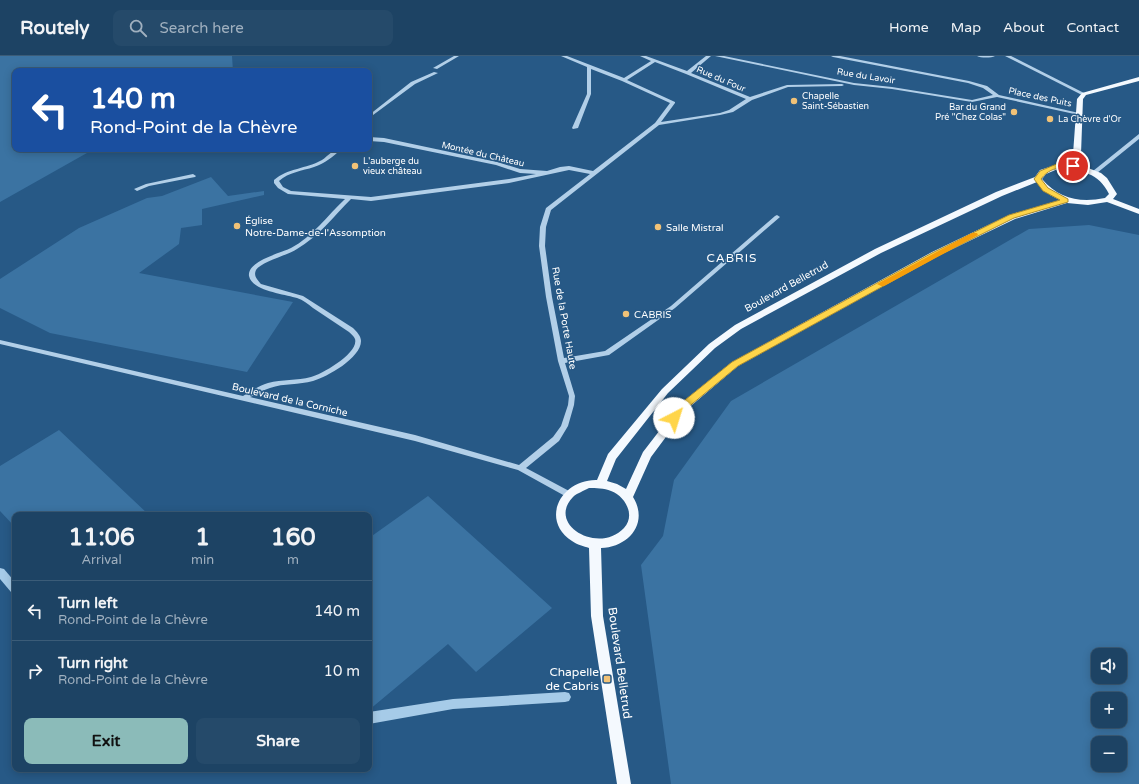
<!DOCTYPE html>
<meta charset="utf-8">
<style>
:root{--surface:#1d4364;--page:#254a6a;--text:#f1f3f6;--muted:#a0b0bf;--line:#3b5c78;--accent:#8bbbb9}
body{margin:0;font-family:"Varela Round",sans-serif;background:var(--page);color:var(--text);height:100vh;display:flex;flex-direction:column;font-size:15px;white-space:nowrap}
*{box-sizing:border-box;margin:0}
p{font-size:13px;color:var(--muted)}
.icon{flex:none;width:22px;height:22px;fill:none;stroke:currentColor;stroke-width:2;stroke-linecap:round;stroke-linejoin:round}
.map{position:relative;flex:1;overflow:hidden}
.details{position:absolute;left:12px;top:456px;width:360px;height:260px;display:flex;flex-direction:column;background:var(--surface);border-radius:8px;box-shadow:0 2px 10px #0003,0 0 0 1px var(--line)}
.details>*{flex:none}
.hud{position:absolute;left:12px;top:12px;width:360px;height:84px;border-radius:8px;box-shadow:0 2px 10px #0003,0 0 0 1px var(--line);background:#1a4fa0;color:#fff;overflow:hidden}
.buttons{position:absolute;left:1091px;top:592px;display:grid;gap:8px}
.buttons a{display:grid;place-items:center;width:36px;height:36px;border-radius:8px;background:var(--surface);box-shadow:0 2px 10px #0003,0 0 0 1px var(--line);font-size:20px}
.pin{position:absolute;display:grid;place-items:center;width:34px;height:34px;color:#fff;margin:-17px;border:2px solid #fff;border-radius:50%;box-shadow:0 1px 4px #0007}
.me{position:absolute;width:44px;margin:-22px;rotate:40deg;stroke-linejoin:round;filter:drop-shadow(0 0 3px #0008)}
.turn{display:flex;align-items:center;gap:14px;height:84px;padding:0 12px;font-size:18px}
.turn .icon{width:52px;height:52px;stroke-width:2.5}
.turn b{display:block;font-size:28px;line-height:34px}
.eta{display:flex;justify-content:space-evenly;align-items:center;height:68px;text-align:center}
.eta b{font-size:24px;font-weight:700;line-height:28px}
.button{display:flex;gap:8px;margin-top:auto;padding:8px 12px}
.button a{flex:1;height:46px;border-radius:8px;background:var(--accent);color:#111;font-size:16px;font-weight:700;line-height:46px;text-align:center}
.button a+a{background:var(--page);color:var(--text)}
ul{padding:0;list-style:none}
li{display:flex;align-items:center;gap:12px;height:60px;padding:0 12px;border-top:1px solid var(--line)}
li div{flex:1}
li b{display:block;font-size:15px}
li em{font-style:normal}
header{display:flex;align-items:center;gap:24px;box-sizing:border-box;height:56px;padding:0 20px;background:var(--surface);border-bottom:1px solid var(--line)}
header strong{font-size:19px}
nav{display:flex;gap:22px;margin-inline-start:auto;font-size:14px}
.search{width:280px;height:36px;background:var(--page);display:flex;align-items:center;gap:10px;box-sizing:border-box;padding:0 14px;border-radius:8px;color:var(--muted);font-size:15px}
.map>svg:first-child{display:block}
.green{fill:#3b73a2;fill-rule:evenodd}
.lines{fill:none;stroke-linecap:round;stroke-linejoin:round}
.stream{fill:#a6cbe8;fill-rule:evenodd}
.minor{fill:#b2cfe8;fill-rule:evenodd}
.major{fill:#f4f9fe;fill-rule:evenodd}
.route{fill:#ffd54a;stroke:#a68a30}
.slow{fill:#f59e0b}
.poi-dot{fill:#f1c277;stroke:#275986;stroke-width:1.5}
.labels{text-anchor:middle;stroke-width:3;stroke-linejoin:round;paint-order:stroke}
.far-street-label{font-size:9px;fill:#fff;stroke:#275986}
.far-poi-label{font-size:9px;fill:#fff;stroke:#275986;text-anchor:start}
.poi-label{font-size:10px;fill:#fff;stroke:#275986;text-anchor:start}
.street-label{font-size:10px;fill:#fff;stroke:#275986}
.quarter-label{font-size:12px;letter-spacing:1px;fill:#fff;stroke:#275986}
.near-street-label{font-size:12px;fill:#fff;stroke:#275986}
.near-poi-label{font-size:12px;fill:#fff;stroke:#275986;text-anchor:end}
</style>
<header>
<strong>Routely</strong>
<div class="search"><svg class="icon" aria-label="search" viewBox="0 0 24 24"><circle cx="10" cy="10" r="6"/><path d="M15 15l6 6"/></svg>Search here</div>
<nav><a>Home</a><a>Map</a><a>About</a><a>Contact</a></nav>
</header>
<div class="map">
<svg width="1139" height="728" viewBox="0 0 1139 728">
<rect width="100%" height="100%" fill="#275986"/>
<!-- green -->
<g class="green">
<path d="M0,0H232L233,15H15V93H94L0,146Z"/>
<path d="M211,121L228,140L264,135V139L202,153V169L181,172L179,188L139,217L293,246L247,316L50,277L0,252V223L79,172L147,142L162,140Z"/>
<path d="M1089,169L1139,179V728H671L641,509L663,480L674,424L731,345L1029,173ZM1098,599H1120V621H1098ZM1098,643H1120V665H1098ZM1098,687H1120V709H1098Z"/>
<path d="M59,374L149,459H15V471L0,455V410Z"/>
<path d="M428,440L552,552L476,616L448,588L369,654V482Z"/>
</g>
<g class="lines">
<!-- stream -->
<g class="stream">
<path d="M0,512L4,513L15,526V538L11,536L0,523Z"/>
<path d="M565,636L569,637L571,641L569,645L565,646L453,653L369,668V656L453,643Z"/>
</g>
<!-- minor -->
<g class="minor">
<path d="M454,0H459L437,13L433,12Z"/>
<path d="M561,0H567L624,22L651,5L640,0H646L687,15L706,0H711L691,17L750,41L787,29L842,28L844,29L842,30L788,31L752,44L733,56L720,59L659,69L551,154L546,171L545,190L552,241L564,302L605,295L671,250L775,160L777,159L780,161L675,252L609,299L565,307L575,340L574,349L568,370L559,385L526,412L571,436L572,438L571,440H565L518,414L415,385L0,288V284L243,340C251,335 259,330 268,327C282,323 297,325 311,321C322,318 359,297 355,283C354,280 351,278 349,276C337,268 325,260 313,252C308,248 303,244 297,242C285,238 252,235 249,220C247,205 281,197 291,192C312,181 328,159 345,143L288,138L278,132L274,127V124C288,112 306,113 322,104C328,100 333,93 341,93C333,101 325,107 314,111C302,115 289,116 279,125L283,131L291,135L371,141L509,123L536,118L520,117L496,109L384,86L369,85V81L384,82L497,106L520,113L547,115L560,111L569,110L593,115L655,67L670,47L622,25L591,13V38L578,72L573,73L572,72L587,38V11ZM655,6L686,18L746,43L729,54L720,57L661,66L675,47V46L627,24ZM569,114L590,118L546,152L540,171L539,190L546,241L558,305L569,340L568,349L561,370L553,381L519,409L415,379L250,341C257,338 263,334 270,332C284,327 299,329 313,325C327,321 361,302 361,285C361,280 357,276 353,272L303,240L261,228C258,224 253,220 256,214C261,206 288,199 297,193C318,181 334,160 351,143L371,145L509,127Z"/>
<path d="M715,0H724L854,27L892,31L972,44L993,39L983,32L968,27L833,1L831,0H840L969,25L987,30L999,39L1079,57L1081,58L1079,59L997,41L972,46L892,33L854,29Z"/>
<path d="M977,0H995C991,2 981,2 977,0Z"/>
<path d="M1005,0H1011L1086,38L1082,39Z"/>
<path d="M434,16L438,17L415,28L369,62V59L411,26Z"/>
<path d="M1139,78V83L1097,117H1093V115Z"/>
<path d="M193,118L196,120L195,121L149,130L137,135L134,133L146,128Z"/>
</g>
<!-- major -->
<path class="major" d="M1139,21V25L1086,39L1083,43L1081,98L1088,112L1101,117L1107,122L1117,138L1113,143L1139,153V158L1107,146L1088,149L1067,147L1015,163L938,200L738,310L686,354L651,401L633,441C649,467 629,491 601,492L603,560L631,728H617L591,560L589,492C584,490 577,489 572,485C539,463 562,423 597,424L608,398L662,333L709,288L735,269L875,193L996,136L1035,121L1040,114L1059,108L1080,110L1073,98L1077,43L1082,37ZM1060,112C1081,114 1099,117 1109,138L1105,142C1080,147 1059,143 1042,123L1046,118ZM1037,126L1050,139L1060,144L1009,159L932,196L732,306L680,348L643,396L626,433L617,428L607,425L616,403L668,337L715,292L741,273L881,197L1002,140ZM589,432C596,432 604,432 611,435C625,440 636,459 624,472C599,499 546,469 573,441C577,437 584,435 589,432Z"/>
</g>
<!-- route -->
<path class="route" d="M1059,107L1073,108L1076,110C1067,117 1055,105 1041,123L1048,132L1068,143V146L1014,162L938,200L738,310L686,353L677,365H671L670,362L680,348L732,306L932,197L1009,159L1060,144L1043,135L1034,123L1040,115Z"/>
<!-- slow -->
<path class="slow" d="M972,177H977L978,179L884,230H881L877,228Z"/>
<!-- markers -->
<g class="poi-dot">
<circle cx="794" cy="45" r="4"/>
<circle cx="1014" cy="56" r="4"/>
<circle cx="1050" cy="63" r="4"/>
<circle cx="355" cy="110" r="4"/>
<circle cx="237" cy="170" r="4"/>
<circle cx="658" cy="171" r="4"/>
<circle cx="626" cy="258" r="4"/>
<rect x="603" y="619" width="8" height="8" rx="2"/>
</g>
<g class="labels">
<!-- far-street labels -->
<g class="far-street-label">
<text transform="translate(866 20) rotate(9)" y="3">Rue du Lavoir</text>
<text transform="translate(721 23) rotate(23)" y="3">Rue du Four</text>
<text transform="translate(1040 41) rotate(12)" y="3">Place des Puits</text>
<text transform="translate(483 98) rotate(13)" y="3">Montée du Château</text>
</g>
<!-- far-poi labels -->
<g class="far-poi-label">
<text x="802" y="43">Chapelle<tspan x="802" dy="10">Saint-Sébastien</tspan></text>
<text x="1006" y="54" text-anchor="end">Bar du Grand<tspan x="1006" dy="10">Pré "Chez Colas"</tspan></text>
<text x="1058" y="66">La Chèvre d'Or</text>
<text x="363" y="108">L'auberge du<tspan x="363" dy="10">vieux château</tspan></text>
</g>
<!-- poi labels -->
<g class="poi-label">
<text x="245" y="168">Église<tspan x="245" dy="12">Notre-Dame-de-l'Assomption</tspan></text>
<text x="666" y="175">Salle Mistral</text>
<text x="634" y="262">CABRIS</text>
</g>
<!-- street labels -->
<g class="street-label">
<text transform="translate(786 230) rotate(-29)" y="4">Boulevard Belletrud</text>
<text transform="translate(565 262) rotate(80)" y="4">Rue de la Porte Haute</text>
<text transform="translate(290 343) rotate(13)" y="4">Boulevard de la Corniche</text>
</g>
<!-- quarter labels -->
<g class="quarter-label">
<text x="732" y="206">CABRIS</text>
</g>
<!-- near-street labels -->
<g class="near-street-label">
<text transform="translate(620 607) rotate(82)" y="4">Boulevard Belletrud</text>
</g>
<!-- near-poi labels -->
<g class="near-poi-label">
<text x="599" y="620">Chapelle<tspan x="599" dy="14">de Cabris</tspan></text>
</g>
</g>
</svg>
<div class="buttons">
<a><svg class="icon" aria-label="sound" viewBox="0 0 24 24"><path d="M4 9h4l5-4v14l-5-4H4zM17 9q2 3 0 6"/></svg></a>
<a>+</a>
<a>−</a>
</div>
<div class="pin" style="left:1073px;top:110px;background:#d93025"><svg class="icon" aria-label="arrive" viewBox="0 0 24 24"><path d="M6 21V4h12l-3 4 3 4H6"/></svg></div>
<svg class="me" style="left:674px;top:362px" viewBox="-20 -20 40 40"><circle r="19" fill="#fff"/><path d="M0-13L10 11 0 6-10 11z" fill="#ffd54a"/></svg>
<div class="hud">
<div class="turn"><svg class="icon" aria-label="left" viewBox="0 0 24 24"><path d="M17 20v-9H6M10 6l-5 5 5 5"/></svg><div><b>140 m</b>Rond-Point de la Chèvre</div></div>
</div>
<section class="details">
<div class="eta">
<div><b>11:06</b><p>Arrival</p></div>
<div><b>1</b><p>min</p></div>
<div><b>160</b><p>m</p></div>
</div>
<ul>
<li><svg class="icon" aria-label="left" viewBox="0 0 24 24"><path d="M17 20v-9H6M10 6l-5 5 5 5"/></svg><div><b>Turn left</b><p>Rond-Point de la Chèvre</p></div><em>140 m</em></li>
<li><svg class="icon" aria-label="right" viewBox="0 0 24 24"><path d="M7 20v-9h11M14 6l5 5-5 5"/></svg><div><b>Turn right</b><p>Rond-Point de la Chèvre</p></div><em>10 m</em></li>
</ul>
<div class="button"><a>Exit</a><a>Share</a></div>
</section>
</div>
